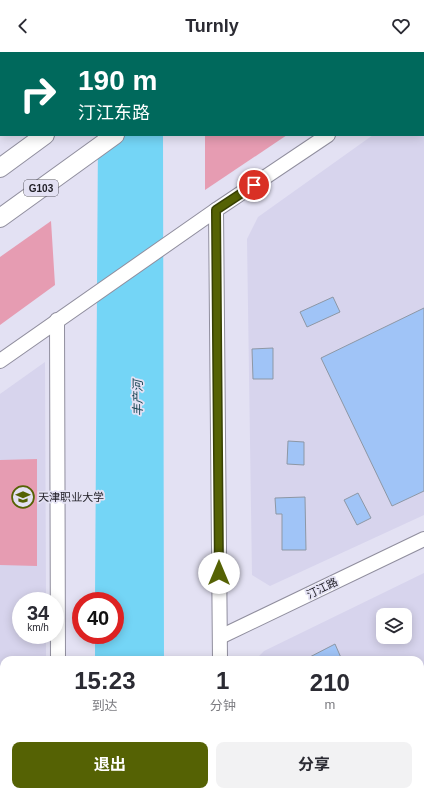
<!DOCTYPE html>
<html lang="zh">
<meta charset="utf-8">
<style>
:root{--surface:#fff;--page:#f2f2f3;--text:#2b2b33;--muted:#7c7c81;--accent:#556204}
body{margin:0;font-family:Arial,"Noto Sans SC",sans-serif;background:var(--page);color:var(--text);height:100vh;display:flex;flex-direction:column;font-size:15px;white-space:nowrap}
*{box-sizing:border-box;margin:0}
p{font-size:13px;color:var(--muted)}
.icon{flex:none;width:22px;height:22px;fill:none;stroke:currentColor;stroke-width:2;stroke-linecap:round;stroke-linejoin:round}
.map{position:relative;flex:1;overflow:hidden}
.details{position:absolute;left:0px;top:604px;width:424px;height:140px;display:flex;flex-direction:column;background:var(--surface);border-radius:12px 12px 0 0;box-shadow:0 2px 10px #0003}
.details>*{flex:none}
.top-card{position:absolute;left:0px;top:0px;width:424px;height:84px;box-shadow:0 2px 10px #0003;background:#00695c;color:#fff;overflow:hidden}
.fabs{position:absolute;left:376px;top:556px;display:grid;gap:8px}
.fabs a{display:grid;place-items:center;width:36px;height:36px;border-radius:8px;background:var(--surface);box-shadow:0 2px 10px #0003;font-size:20px}
.speed{position:absolute;left:12px;top:540px;display:flex;gap:8px;font-size:20px;font-weight:700;text-align:center}
.speed>*{display:grid;place-content:center;width:52px;height:52px;border-radius:50%;background:var(--surface);box-shadow:0 2px 10px #0003;line-height:1}
.speed small{font-size:10px;font-weight:400}
.speed .limit{border:6px solid #d22;background:#fff;color:#111}
.pin{position:absolute;display:grid;place-items:center;width:34px;height:34px;color:#fff;margin:-17px;border:2px solid #fff;border-radius:50%;box-shadow:0 1px 4px #0007}
.me{position:absolute;width:44px;margin:-22px;rotate:0deg;stroke-linejoin:round;filter:drop-shadow(0 0 3px #0008)}
.turn{display:flex;align-items:center;gap:14px;height:84px;padding:0 12px;font-size:18px}
.turn .icon{width:52px;height:52px;stroke-width:2.5}
.turn b{display:block;font-size:28px;line-height:34px}
.eta{display:flex;justify-content:space-evenly;align-items:center;height:68px;text-align:center}
.eta b{font-size:24px;font-weight:700;line-height:28px}
.cta{display:flex;gap:8px;margin-top:auto;padding:8px 12px}
.cta a{flex:1;height:46px;border-radius:8px;background:var(--accent);color:#fff;font-size:16px;font-weight:700;line-height:46px;text-align:center}
.cta a+a{background:var(--page);color:var(--text)}
header{display:flex;justify-content:space-between;align-items:center;height:52px;padding:0 12px;background:var(--surface);font-size:18px;font-weight:700}
.map>svg:first-child{display:block}
.built{fill:#d7d4ed;fill-rule:evenodd}
.green{fill:#e69cb2}
.water{fill:#74d5f6}
.building{fill:#a0c4f7;stroke:#8d97a5}
.lines{fill:none;stroke-linecap:round;stroke-linejoin:round}
.street-casing{stroke:#908e9e;stroke-width:12}
.secondary-casing{stroke:#908e9e;stroke-width:16}
.highway-casing{stroke:#908e9e;stroke-width:20}
.street{stroke:#fff;stroke-width:10}
.secondary{stroke:#fff;stroke-width:14}
.highway{stroke:#fff;stroke-width:18}
.route-casing{stroke:#374003;stroke-width:10}
.route{stroke:#556204;stroke-width:7}
.labels{text-anchor:middle;stroke-width:3.5;stroke-linejoin:round;paint-order:stroke}
.shield{fill:#e3e1f3;stroke:#585761;stroke-width:1}
.shield-label{font-size:10px;font-weight:bold;fill:#1d1c23}
.poi-label{font-size:11px;fill:#1d1c23;stroke:#e3e1f3;text-anchor:start}
.street-label{font-size:11px;fill:#1d1c23;stroke:#e3e1f3}
.water-label{font-size:12px;font-style:italic;fill:#174351;stroke:#e3e1f3}
</style>
<header><svg class="icon" aria-label="back" viewBox="0 0 24 24"><path d="M15 5l-7 7 7 7"/></svg>Turnly<svg class="icon" aria-label="heart" viewBox="0 0 24 24"><path d="M12 20l-8-8c-3-5 5-10 8-4 3-6 11-1 8 4z"/></svg></header>
<div class="map">
<svg width="424" height="744" viewBox="0 0 424 744">
<rect width="100%" height="100%" fill="#e3e1f3"/>
<!-- built -->
<g class="built">
<path d="M424,46V463L270,534L252,523L247,187L258,165L373,83H423Z"/>
<path d="M45,310L46,549H21V583H46V608H4V740H46V744H0V342Z"/>
<path d="M424,521V744H247V740H420V608H255L264,599ZM383,563H405V585H383Z"/>
</g>
<!-- green -->
<g class="green">
<path d="M285,0H411L283,1Z"/>
<path d="M205,83H287L205,138Z"/>
<path d="M51,169L55,233L0,273V205Z"/>
<path d="M37,407V514L0,513V408Z"/>
</g>
<!-- water -->
<g class="water">
<path d="M0,0L48,1H1L0,60Z"/>
<path d="M98,83H163L164,608H95V583H115V549H95Z"/>
<rect x="94" y="740" width="68" height="4"/>
</g>
<!-- building -->
<g class="building">
<path d="M333,245L340,260L307,275L300,260Z"/>
<path d="M424,256V439L392,454L321,306Z"/>
<path d="M273,296V327H253L252,297Z"/>
<path d="M288,389L304,390V413L287,412Z"/>
<path d="M358,441L371,466L357,473L344,448Z"/>
<path d="M305,445L306,498H282V462H276L275,446Z"/>
<path d="M335,592L342,608H304Z"/>
</g>
<g class="lines">
<!-- street casing -->
<g class="street-casing">
<path id="street" d="M77,0V1"/>
</g>
<!-- secondary casing -->
<g class="secondary-casing">
<g id="secondary">
<path d="M423,17L424,16"/>
<path d="M57,268L58,608"/>
<path d="M0,309L216,158"/>
<path d="M220,585L424,487"/>
<path d="M220,608L216,158L328,83"/>
<path d="M58,740V744"/>
<path d="M219,744V740"/>
</g>
</g>
<!-- highway casing -->
<g class="highway-casing">
<g id="highway">
<path d="M159,1L160,0"/>
<path d="M229,1L230,0"/>
<path d="M0,116L45,83"/>
<path d="M0,166L115,83"/>
</g>
</g>
<!-- street -->
<use href="#street" class="street"/>
<!-- secondary -->
<use href="#secondary" class="secondary"/>
<!-- highway -->
<use href="#highway" class="highway"/>
</g>
<g class="lines">
<!-- route casing -->
<g class="route-casing">
<path id="route" d="M219,521L216,158L254,133"/>
</g>
<!-- route -->
<use href="#route" class="route"/>
</g>
<!-- icons -->
<defs>
<g id="university-ring" transform="scale(1.15)"><circle r="9.5" fill="#e3e1f3" stroke="#556204" stroke-width="1.5"/><path d="M0-5L7-2L0 1L-7-2ZM-4 1L0 2.5L4 1V4Q0 6-4 4Z" fill="#556204"/></g>
</defs>
<g fill-rule="evenodd">
<use href="#university-ring" x="23" y="445"/>
</g>
<g class="labels">
<!-- shield labels -->
<rect class="shield" x="24" y="128" width="34" height="16" rx="3"/>
<g class="shield-label">
<text x="41" y="140">G103</text>
</g>
<!-- poi labels -->
<g class="poi-label">
<text x="38" y="449">天津职业大学</text>
</g>
<!-- street labels -->
<g class="street-label">
<text transform="translate(322 536) rotate(-26)" y="4">汀江路</text>
</g>
<!-- water labels -->
<g class="water-label">
<text transform="translate(138 346) rotate(-90)" y="4">丰产河</text>
</g>
</g>
</svg>
<div class="fabs">
<a><svg class="icon" aria-label="layers" viewBox="0 0 24 24"><path d="M12 4l9 5-9 5-9-5zM3 14l9 5 9-5"/></svg></a>
</div>
<div class="speed"><div>34<small>km/h</small></div><div class="limit">40</div></div>
<div class="pin" style="left:254px;top:133px;background:#d93025"><svg class="icon" aria-label="arrive" viewBox="0 0 24 24"><path d="M6 21V4h12l-3 4 3 4H6"/></svg></div>
<svg class="me" style="left:219px;top:521px" viewBox="-20 -20 40 40"><circle r="19" fill="#fff"/><path d="M0-13L10 11 0 6-10 11z" fill="#556204"/></svg>
<div class="top-card">
<div class="turn"><svg class="icon" aria-label="right" viewBox="0 0 24 24"><path d="M7 20v-9h11M14 6l5 5-5 5"/></svg><div><b>190 m</b>汀江东路</div></div>
</div>
<section class="details">
<div class="eta">
<div><b>15:23</b><p>到达</p></div>
<div><b>1</b><p>分钟</p></div>
<div><b>210</b><p>m</p></div>
</div>
<div class="cta"><a>退出</a><a>分享</a></div>
</section>
</div>
